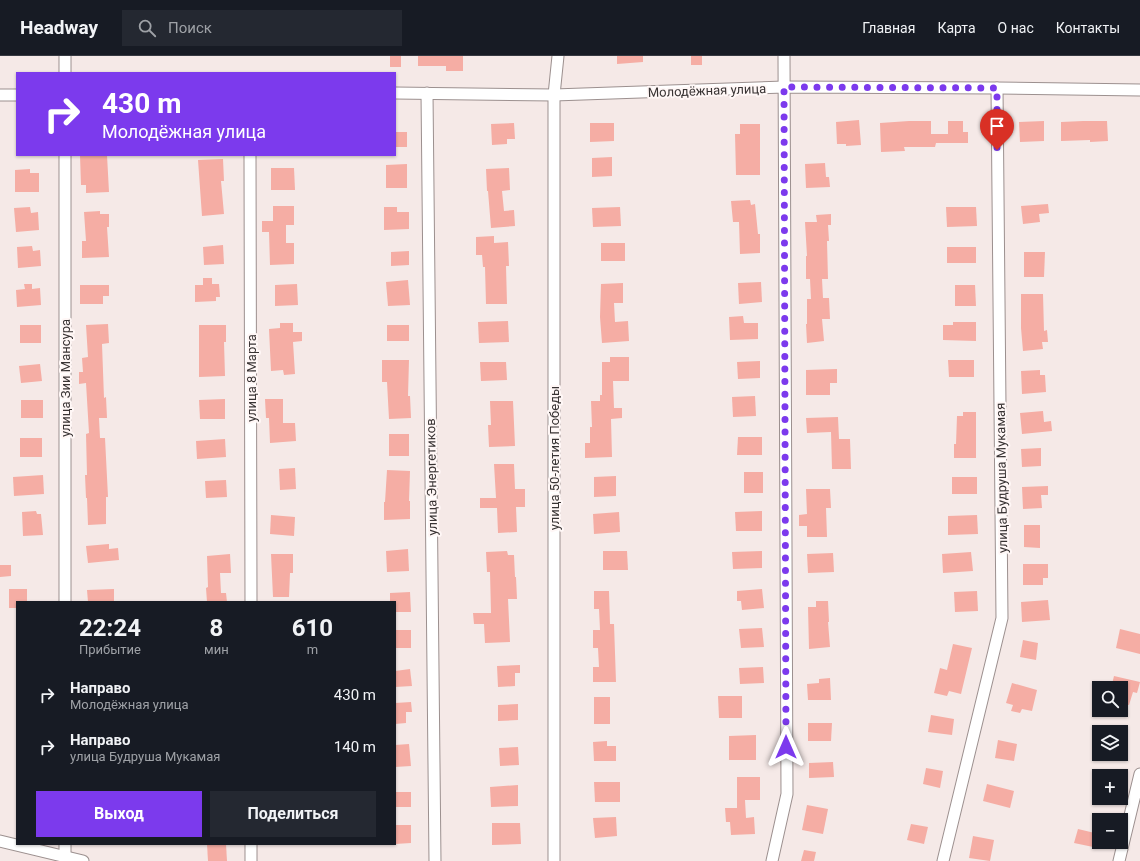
<!DOCTYPE html>
<html lang="ru">
<meta charset="utf-8">
<style>
:root{--surface:#171b24;--page:#242831;--text:#f1f3f6;--muted:#9ea1a6;--line:#363941;--accent:#7c3aed}
body{margin:0;font-family:Roboto,sans-serif;background:var(--page);color:var(--text);height:100vh;display:flex;flex-direction:column;font-size:15px;white-space:nowrap}
*{box-sizing:border-box;margin:0}
p{font-size:13px;color:var(--muted)}
.icon{flex:none;width:22px;height:22px;fill:none;stroke:currentColor;stroke-width:2;stroke-linecap:round;stroke-linejoin:round}
.map{position:relative;flex:1;overflow:hidden}
.panel{position:absolute;left:16px;top:545px;width:380px;height:244px;display:flex;flex-direction:column;background:var(--surface);border-radius:0px;box-shadow:0 1px 3px #0004}
.panel>*{flex:none}
.banner{position:absolute;left:16px;top:16px;width:380px;height:84px;border-radius:0px;box-shadow:0 1px 3px #0004;background:#7c3aed;color:#fff;overflow:hidden}
.controls{position:absolute;left:1092px;top:625px;display:grid;gap:8px}
.controls a{display:grid;place-items:center;width:36px;height:36px;border-radius:0px;background:var(--surface);box-shadow:0 1px 3px #0004;font-size:20px}
.pin{position:absolute;display:grid;place-items:center;width:34px;height:34px;color:#fff;margin:-41px -17px;border-radius:50% 50% 50% 0;rotate:-45deg;box-shadow:0 0 4px #0007}
.pin .icon{rotate:45deg}
.me{position:absolute;width:44px;margin:-22px;rotate:0deg;stroke-linejoin:round;filter:drop-shadow(0 0 3px #0008)}
.turn{display:flex;align-items:center;gap:14px;height:84px;padding:0 20px;font-size:18px}
.turn .icon{width:52px;height:52px;stroke-width:2.5}
.turn b{display:block;font-size:28px;line-height:34px}
.eta{display:flex;justify-content:space-evenly;align-items:center;height:68px;text-align:center}
.eta b{font-size:24px;font-weight:700;line-height:28px}
.cta{display:flex;gap:8px;margin-top:auto;padding:8px 20px}
.cta a{flex:1;height:46px;border-radius:0px;background:var(--accent);color:#fff;font-size:16px;font-weight:700;line-height:46px;text-align:center}
.cta a+a{background:var(--page);color:var(--text)}
ul{padding:0;list-style:none}
li{display:flex;align-items:center;gap:12px;height:52px;padding:0 20px}
li div{flex:1}
li b{display:block;font-size:15px}
li em{font-style:normal}
header{display:flex;align-items:center;gap:24px;box-sizing:border-box;height:56px;padding:0 20px;background:var(--surface);border-bottom:1px solid var(--line)}
header strong{font-size:19px}
nav{display:flex;gap:22px;margin-inline-start:auto;font-size:14px}
.search{width:280px;height:36px;background:var(--page);display:flex;align-items:center;gap:10px;box-sizing:border-box;padding:0 14px;border-radius:0px;color:var(--muted);font-size:15px}
.map>svg:first-child{display:block}
.building{fill:#f5ada4}
.lines{fill:none;stroke-linecap:round;stroke-linejoin:round}
.minor-casing{stroke:#9c908f;stroke-width:13}
.minor{stroke:#fff;stroke-width:11}
.route{stroke:#7c3aed;stroke-width:7;stroke-dasharray:0 12.6}
.labels{text-anchor:middle;stroke-width:4;stroke-linejoin:round;paint-order:stroke}
.street-label{font-size:13px;fill:#383333;stroke:#fff7f6}
</style>
<header>
<strong>Headway</strong>
<div class="search"><svg class="icon" aria-label="search" viewBox="0 0 24 24"><circle cx="10" cy="10" r="6"/><path d="M15 15l6 6"/></svg>Поиск</div>
<nav><a>Главная</a><a>Карта</a><a>О нас</a><a>Контакты</a></nav>
</header>
<div class="map">
<svg width="1140" height="805" viewBox="0 0 1140 805">
<rect width="100%" height="100%" fill="#f5e9e7"/>
<!-- building -->
<g class="building">
<rect x="390" y="0" width="11" height="11"/>
<path d="M418,0H463V15H446V10H418Z"/>
<path d="M617,0H643V6L617,8Z"/>
<rect x="691" y="0" width="11" height="9"/>
<path d="M859,64L861,89L846,90V88H837L836,66Z"/>
<path d="M909,65H931V78H948V65H963V76H968V87H936L935,91H904L905,95L881,96L880,67Z"/>
<path d="M1044,65V85L1020,86L1019,66Z"/>
<path d="M1083,65H1107L1108,85L1090,86V84L1061,85V66Z"/>
<path d="M514,67L515,83H507V88L492,89L491,68Z"/>
<path d="M590,67H614V85L590,86Z"/>
<path d="M740,68H760V119H736L735,78H740Z"/>
<rect x="395" y="76" width="12" height="15"/>
<path d="M80,99H107L109,136L86,137V129H81Z"/>
<path d="M612,101V120L592,121V102Z"/>
<path d="M223,103L224,125H221L224,158L202,160L198,104Z"/>
<path d="M825,107L826,121H829L830,131L806,132L805,108Z"/>
<path d="M407,108V132H386V109Z"/>
<path d="M271,112H294L295,134H271Z"/>
<path d="M509,112L510,134L502,135L504,155L514,154L515,170L491,172L488,135H487L486,113Z"/>
<path d="M30,113V117H39V136H15V114Z"/>
<path d="M750,144L751,149L755,148L758,178H760V197L740,198L739,166H733L731,145Z"/>
<path d="M1048,148L1049,157L1039,158L1040,166L1023,168L1021,150Z"/>
<path d="M273,150H294V169H286V187H294V208L270,209L269,176H262V165H273Z"/>
<path d="M30,151L31,157L38,156L39,174L16,176L14,152Z"/>
<path d="M384,151H397V156H409V173L384,174Z"/>
<path d="M620,151L621,170L593,171L592,152Z"/>
<path d="M946,151H976L977,170L947,171Z"/>
<path d="M100,155V158H109V171H107L109,201L82,202V185H86L84,156Z"/>
<path d="M831,158V169H828L829,185H827L828,223H822L823,242H829L830,263H822L824,285L807,287L806,268H807V243H811L810,223H806V200H807L805,166H817L816,159Z"/>
<path d="M494,180V187L508,186L509,210H506L507,248H486L485,211H483L482,199H476V181Z"/>
<rect x="601" y="187" width="24" height="18"/>
<path d="M223,189L224,208L204,209L203,191Z"/>
<path d="M32,190L33,195L40,194L41,210L18,212L17,191Z"/>
<rect x="947" y="191" width="29" height="16"/>
<path d="M409,195V209L391,210V196Z"/>
<path d="M1024,196H1045L1044,221H1024Z"/>
<path d="M203,222H212V228H219L220,241H216V245L195,246V229H203Z"/>
<path d="M408,224L410,249L388,250L386,226Z"/>
<path d="M761,226L762,246L739,248L738,227Z"/>
<path d="M623,227V247H614L615,266L628,265L629,285L602,287L600,261L601,228Z"/>
<path d="M24,228H32V233L40,232L41,249L17,251L16,234L25,233Z"/>
<path d="M297,228L298,249L275,250V229Z"/>
<path d="M80,229H109V240H103V248H80Z"/>
<path d="M955,229H975L976,250H955Z"/>
<path d="M1021,238H1043L1044,275L1047,274L1048,286H1042L1043,293L1023,295L1021,272Z"/>
<path d="M743,260L744,267H758V283L730,284L729,261Z"/>
<path d="M508,265L509,286L479,287L478,266Z"/>
<path d="M953,266H976V285L943,284V269H953Z"/>
<path d="M280,267H293V276H302V285L293,286L295,318L284,319L283,314L271,315L269,273L280,272Z"/>
<path d="M108,268L109,287L102,288L104,342L106,341L107,362H99L100,382H105L108,441H106V468L88,469L87,442H86L85,419H87L86,378L89,377L86,327L79,328V316H83L82,302L88,301L86,269Z"/>
<rect x="20" y="269" width="21" height="18"/>
<path d="M199,269H226V286H224L225,320L199,321Z"/>
<rect x="387" y="269" width="22" height="16"/>
<path d="M610,301H629V325H613L614,352H622V362L611,363L612,401L585,402V387H590V371H592L591,345H600V339H602V306H610Z"/>
<path d="M382,304H409L408,340H410L411,362L389,363L387,326H382Z"/>
<path d="M948,304H974V321H949Z"/>
<path d="M760,305V322L738,323L737,306Z"/>
<path d="M480,306H506L507,324L481,325Z"/>
<path d="M40,308L42,325L21,327L19,310Z"/>
<path d="M837,313V327H830V339H806V314Z"/>
<path d="M1040,314V319H1045L1046,336L1022,338L1021,315Z"/>
<path d="M755,340L756,360L733,361L732,341Z"/>
<path d="M225,343V363H200L199,344Z"/>
<path d="M265,343H283V367H295L296,385L270,387L269,362H266Z"/>
<rect x="21" y="344" width="22" height="18"/>
<path d="M490,345H513L515,390L489,391L488,369H491Z"/>
<path d="M1043,355L1044,366L1051,365L1052,375L1022,378L1020,357Z"/>
<path d="M963,356H976V402H954V388H956L957,360H963Z"/>
<path d="M838,361L839,383H850L851,413H832L831,376L807,377L806,362Z"/>
<rect x="389" y="378" width="20" height="22"/>
<path d="M738,381H762V399H737Z"/>
<rect x="20" y="382" width="22" height="19"/>
<path d="M225,383L226,401L197,403L196,385Z"/>
<path d="M1041,392V410L1022,411L1021,393Z"/>
<path d="M494,408H514L515,433H525V451H516L517,476L498,477L497,452H480V442H496Z"/>
<path d="M295,412L296,433L280,434L279,413Z"/>
<path d="M387,414L410,415L409,445H410V463L384,464V446H385Z"/>
<rect x="744" y="416" width="19" height="21"/>
<path d="M43,419L44,438L14,440L13,421Z"/>
<path d="M616,420V440L594,441V421Z"/>
<rect x="952" y="421" width="25" height="17"/>
<path d="M226,424L227,441L206,442L205,425Z"/>
<path d="M1048,430V439H1041L1042,452L1023,453L1022,431Z"/>
<path d="M806,433H830L831,452H826L827,481H807V470H799V459L807,458Z"/>
<path d="M36,455L37,458H41L43,479L23,480L22,456Z"/>
<path d="M762,455V475H736L735,456Z"/>
<path d="M619,456L620,476L594,478L593,458Z"/>
<path d="M271,459L295,461L294,480L270,478Z"/>
<path d="M977,459L978,478L948,479V460Z"/>
<path d="M1024,469H1040V492L1024,491Z"/>
<path d="M109,488V493L118,492L119,504L88,507L86,490Z"/>
<path d="M408,493L409,515L387,516L386,495Z"/>
<path d="M507,495L508,499H514L515,521H516L517,543H508L510,586L485,587L484,568H474L473,557H491L490,516H487L486,496Z"/>
<path d="M603,495H627L628,514H603Z"/>
<path d="M762,495V512L733,513L732,496Z"/>
<path d="M971,496L973,515L943,517L942,498Z"/>
<path d="M833,497L834,516L808,517L807,498Z"/>
<path d="M230,498L231,517H220L221,537H226L227,546H207L206,532L208,531L207,500Z"/>
<path d="M271,498H293V517H290L289,541H273Z"/>
<path d="M1023,508H1048V522H1043V529H1023Z"/>
<path d="M0,509H11V520L0,521Z"/>
<path d="M9,533H27V546H17V552H9Z"/>
<path d="M114,533V546H88L87,534Z"/>
<path d="M762,533L764,552L742,554L741,545H737V535Z"/>
<path d="M594,535H609L610,568H614L616,626H593V611H599L598,592H593V574H600L599,553H594Z"/>
<path d="M977,535L978,555L955,556L954,536Z"/>
<path d="M410,536L411,556H395V546H390V537Z"/>
<path d="M1048,544L1050,564L1022,566L1021,546Z"/>
<path d="M816,545H828L829,566H828L830,591L809,593L808,551H816Z"/>
<path d="M762,572L764,591L741,592L739,573Z"/>
<path d="M1120,573L1140,578V598L1116,592Z"/>
<rect x="395" y="574" width="16" height="18"/>
<path d="M1023,584L1038,587L1036,604L1020,601Z"/>
<path d="M953,588L972,592L961,638L949,635L947,640L934,637L940,612L947,614Z"/>
<path d="M520,609V617H515V630L498,631L497,610Z"/>
<path d="M763,611L764,627L740,628L739,612Z"/>
<path d="M410,613L412,630L395,631V615Z"/>
<path d="M1114,620L1140,626L1137,637L1133,636L1129,649L1121,647V632H1111Z"/>
<path d="M830,622L831,644H808L807,628L819,627V623Z"/>
<path d="M1012,627L1037,634L1032,655L1022,653L1020,657L1011,655L1013,649L1006,647Z"/>
<path d="M718,640H742V662H719Z"/>
<rect x="594" y="641" width="16" height="27"/>
<path d="M411,646L412,656H406V667L395,668V647Z"/>
<path d="M518,648V664L498,665V649Z"/>
<path d="M931,659L954,663L952,679L928,676Z"/>
<path d="M808,667H832L831,685H808Z"/>
<path d="M756,679V704H729V680Z"/>
<path d="M998,684L1017,688L1014,705L995,702Z"/>
<path d="M607,685V690H616V705H594L593,686Z"/>
<path d="M409,688L411,710L395,711V689Z"/>
<path d="M518,691L519,709L500,710L499,692Z"/>
<path d="M833,706L834,721L809,722V707Z"/>
<path d="M926,712L943,715L940,732L923,728Z"/>
<path d="M737,721H760V744H745L746,762L754,761L755,778L731,779L730,766H726L725,752H737Z"/>
<path d="M594,726H620V746H595Z"/>
<path d="M987,728L1014,735L1010,752L983,745Z"/>
<path d="M518,729V750L491,751L490,731Z"/>
<rect x="395" y="736" width="16" height="15"/>
<path d="M807,749L828,753L823,778L802,774Z"/>
<path d="M616,761L617,780L595,782L593,762Z"/>
<path d="M492,767H520L521,788L492,789Z"/>
<path d="M911,768L928,771L924,788L907,784Z"/>
<path d="M395,769H411V787L395,788Z"/>
<path d="M1078,773L1099,778L1098,792L1074,787Z"/>
<path d="M973,780L994,784L990,805L969,802Z"/>
<path d="M207,788H226L227,805H208Z"/>
<path d="M804,794L816,796L814,805H801Z"/>
</g>
<g class="lines">
<!-- minor casing -->
<g class="minor-casing">
<g id="minor">
<path d="M65,17V0"/>
<path d="M395,37L554,39L784,31L997,32L1140,34"/>
<path d="M427,37L435,805"/>
<path d="M0,39H17"/>
<path d="M65,99V546"/>
<path d="M250,99L251,546"/>
<path d="M0,785L83,805"/>
<path d="M65,788V800"/>
<path d="M251,788V805"/>
<path d="M554,805V39L558,0"/>
<path d="M772,805L787,738L784,0"/>
<path d="M943,805L1002,562L997,32"/>
<path d="M1119,805L1140,718"/>
</g>
</g>
<!-- minor -->
<use href="#minor" class="minor"/>
</g>
<g class="lines">
<!-- route -->
<path class="route" d="M786,691L784,31L997,32V94"/>
</g>
<g class="labels">
<!-- street labels -->
<g class="street-label">
<text transform="translate(707 34) rotate(-2)" y="5">Молодёжная улица</text>
<text transform="translate(65 322) rotate(-90)" y="5">улица Зии Мансура</text>
<text transform="translate(251 322) rotate(-90)" y="5">улица 8 Марта</text>
<text transform="translate(554 402) rotate(-90)" y="5">улица 50-летия Победы</text>
<text transform="translate(431 421) rotate(-91)" y="5">улица Энергетиков</text>
<text transform="translate(1001 422) rotate(-91)" y="5">улица Будруша Мукамая</text>
</g>
</g>
</svg>
<div class="controls">
<a><svg class="icon" aria-label="search" viewBox="0 0 24 24"><circle cx="10" cy="10" r="6"/><path d="M15 15l6 6"/></svg></a>
<a><svg class="icon" aria-label="layers" viewBox="0 0 24 24"><path d="M12 4l9 5-9 5-9-5zM3 14l9 5 9-5"/></svg></a>
<a>+</a>
<a>−</a>
</div>
<div class="pin" style="left:997px;top:94px;background:#d93025"><svg class="icon" aria-label="arrive" viewBox="0 0 24 24"><path d="M6 21V4h12l-3 4 3 4H6"/></svg></div>
<svg class="me" style="left:786px;top:691px" viewBox="-20 -20 40 40"><path d="M0-17L14 15 0 8-14 15z" fill="#7c3aed" stroke="#fff" stroke-width="4"/></svg>
<div class="banner">
<div class="turn"><svg class="icon" aria-label="right" viewBox="0 0 24 24"><path d="M7 20v-9h11M14 6l5 5-5 5"/></svg><div><b>430 m</b>Молодёжная улица</div></div>
</div>
<section class="panel">
<div class="eta">
<div><b>22:24</b><p>Прибытие</p></div>
<div><b>8</b><p>мин</p></div>
<div><b>610</b><p>m</p></div>
</div>
<ul>
<li><svg class="icon" aria-label="right" viewBox="0 0 24 24"><path d="M7 20v-9h11M14 6l5 5-5 5"/></svg><div><b>Направо</b><p>Молодёжная улица</p></div><em>430 m</em></li>
<li><svg class="icon" aria-label="right" viewBox="0 0 24 24"><path d="M7 20v-9h11M14 6l5 5-5 5"/></svg><div><b>Направо</b><p>улица Будруша Мукамая</p></div><em>140 m</em></li>
</ul>
<div class="cta"><a>Выход</a><a>Поделиться</a></div>
</section>
</div>
